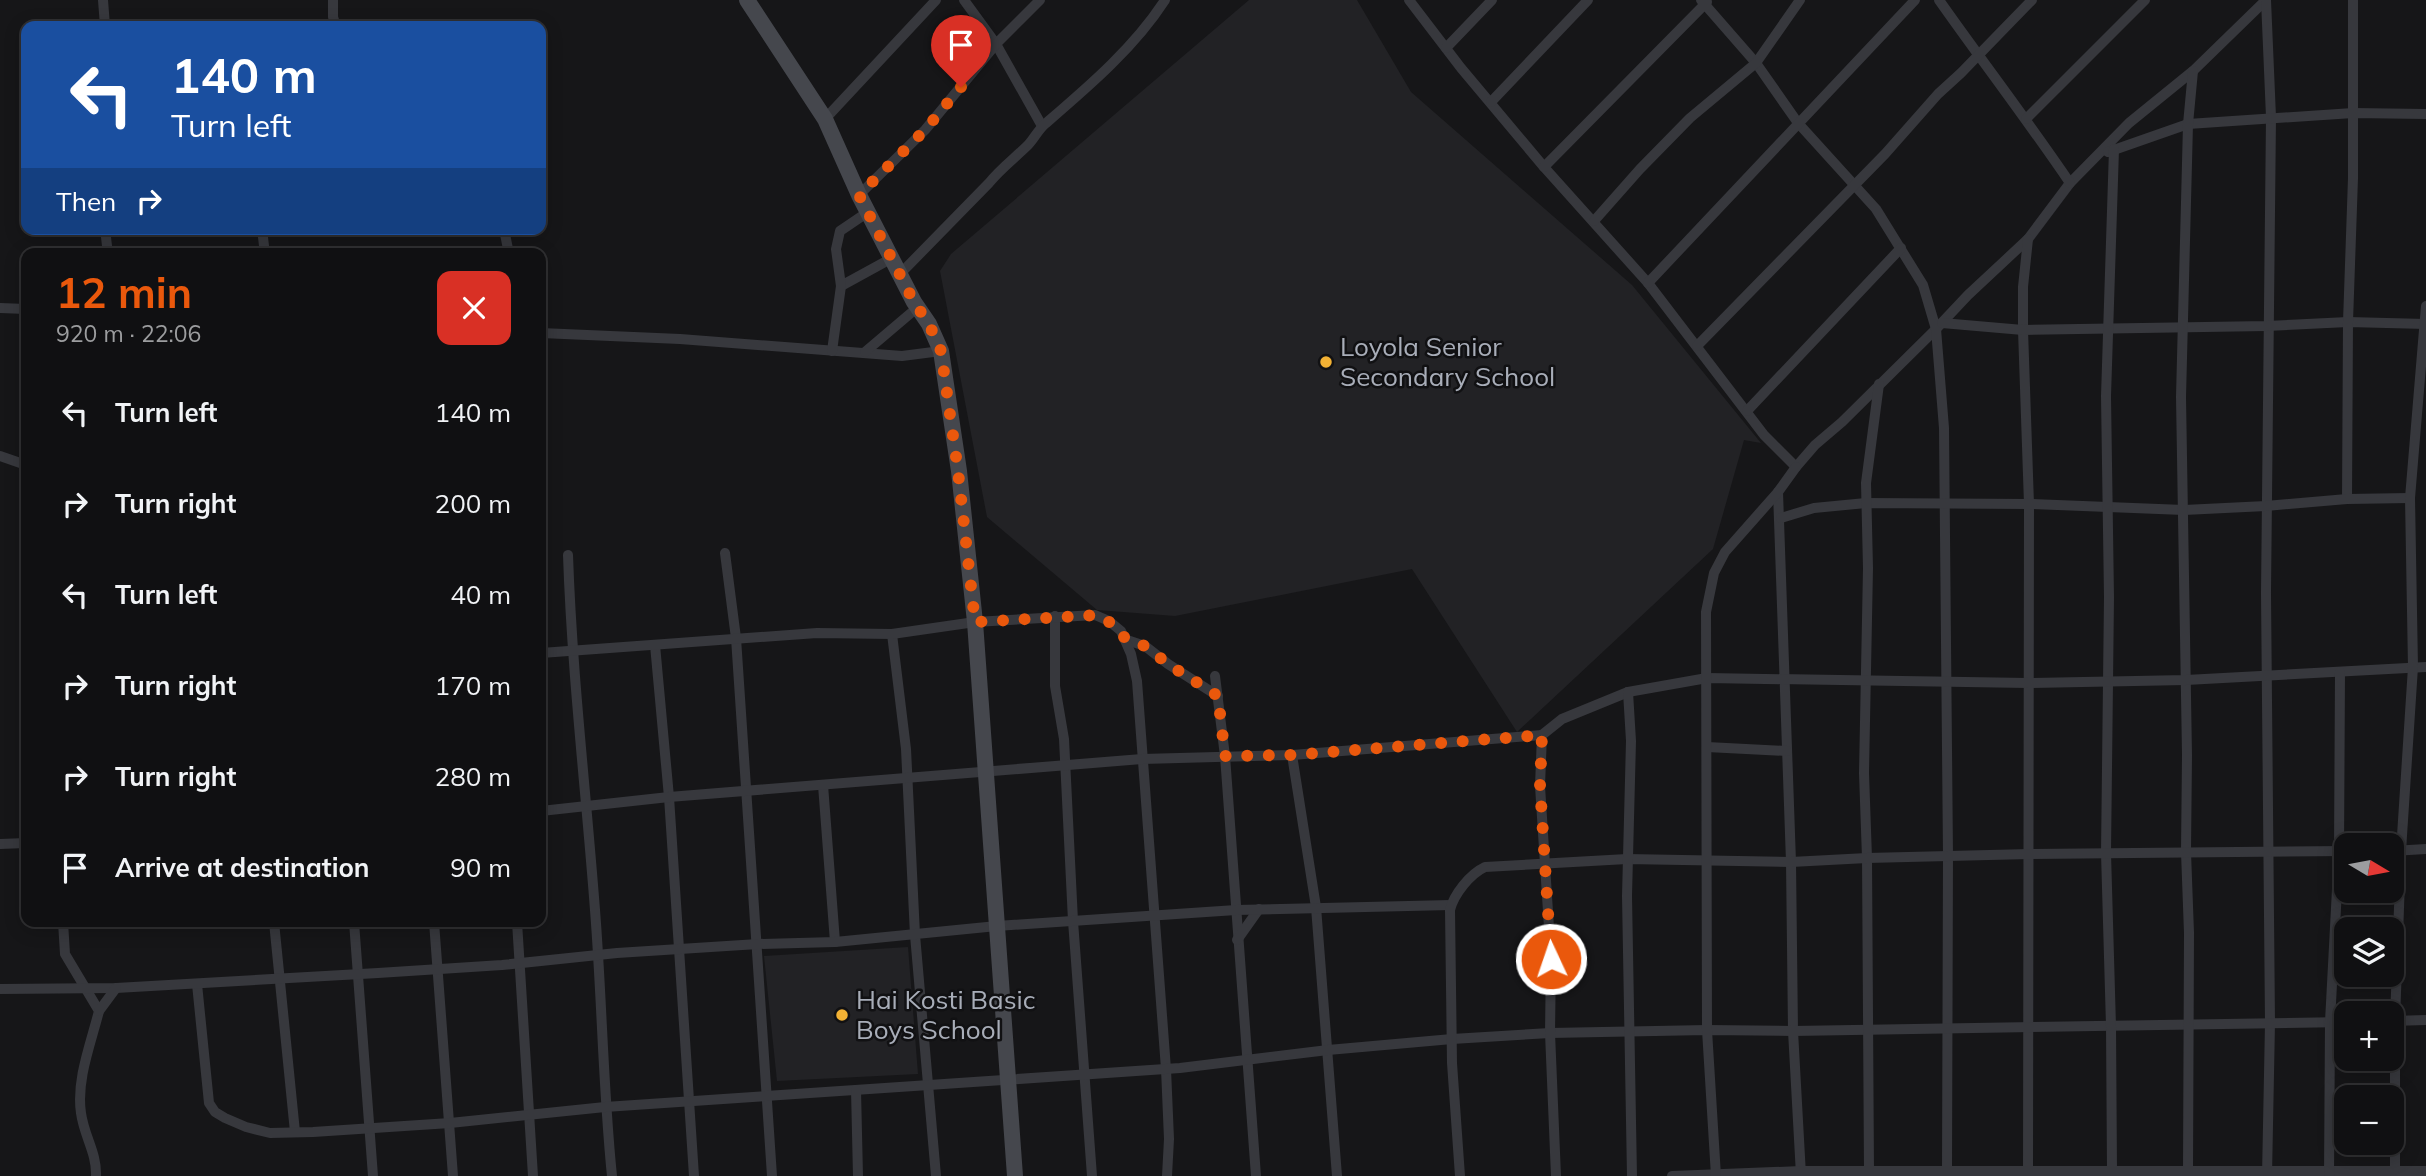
<!DOCTYPE html>
<meta charset="utf-8">
<style>
:root{--surface:#101012;--page:#19191b;--text:#f1f3f6;--muted:#9c9d9f;--line:#303032;--accent:#ea580c}
body{margin:0;font-family:Mulish,sans-serif;background:var(--page);color:var(--text);height:100vh;display:flex;flex-direction:column;font-size:26px;white-space:nowrap}
*{box-sizing:border-box;margin:0}
p{font-size:23px;color:var(--muted)}
.icon{flex:none;width:38px;height:38px;fill:none;stroke:currentColor;stroke-width:2;stroke-linecap:round;stroke-linejoin:round}
.map{position:relative;flex:1;overflow:hidden}
.drawer{position:absolute;left:21px;top:248px;width:525px;height:679px;display:flex;flex-direction:column;background:var(--surface);border-radius:14px;box-shadow:0 4px 18px #0003,0 0 0 2px var(--line)}
.drawer>*{flex:none}
.guide{position:absolute;left:21px;top:21px;width:525px;height:214px;border-radius:14px;box-shadow:0 4px 18px #0003,0 0 0 2px var(--line);background:#1a4fa0;color:#fff;overflow:hidden}
.needle{width:46px;rotate:100deg}
.controls{position:absolute;left:2334px;top:833px;display:grid;gap:14px}
.controls a{display:grid;place-items:center;width:70px;height:70px;border-radius:14px;background:var(--surface);box-shadow:0 4px 18px #0003,0 0 0 2px var(--line);font-size:35px}
.pin{position:absolute;display:grid;place-items:center;width:60px;height:60px;color:#fff;margin:-72px -30px;border-radius:50% 50% 50% 0;rotate:-45deg;box-shadow:0 0 7px #0007}
.pin .icon{rotate:45deg}
.me{position:absolute;width:77px;margin:-38px;rotate:357deg;stroke-linejoin:round;filter:drop-shadow(0 0 5px #0008)}
.turn{display:flex;align-items:center;gap:24px;height:147px;padding:0 35px;font-size:32px}
.turn .icon{width:91px;height:91px;stroke-width:2.5}
.turn b{display:block;font-size:49px;line-height:60px}
.then{display:flex;align-items:center;height:66px;padding:0 35px;background:#0003;gap:14px;font-size:26px}
.round{display:grid;place-items:center;flex:none;width:74px;height:74px;border-radius:14px;background:var(--page)}
.overview{display:flex;align-items:center;justify-content:space-between;height:119px;padding:0 35px}
h1{font-size:42px;font-weight:700;line-height:52px;color:var(--accent)}
ul{padding:0;list-style:none}
li{display:flex;align-items:center;gap:21px;height:91px;padding:0 35px}
li div{flex:1}
li b{display:block;font-size:26px}
li em{font-style:normal}
.map>svg:first-child{display:block}
.built{fill:#222225}
.lines{fill:none;stroke-linecap:round;stroke-linejoin:round}
.street{stroke:#37383d;stroke-width:10}
.secondary{stroke:#45474d;stroke-width:16}
.route{stroke:#ea580c;stroke-width:12;stroke-dasharray:0 21.6}
.poi-dot{fill:#f2b134;stroke:#111113;stroke-width:2.5}
.labels{text-anchor:middle;stroke-width:5;stroke-linejoin:round;paint-order:stroke}
.poi-label{font-size:26px;fill:#a8adb8;stroke:#111113;text-anchor:start}
</style>
<div class="map">
<svg width="2426" height="1176" viewBox="0 0 2426 1176">
<rect width="100%" height="100%" fill="#161618"/>
<!-- built -->
<g class="built">
<path d="M1249,0H1357L1411,92L1632,285L1761,443L1744,440L1713,549L1517,732L1412,569L1175,616L1097,610L987,517L940,271L951,254Z"/>
<path d="M908,947L918,1074L777,1081L764,956Z"/>
</g>
<g class="lines">
<!-- street -->
<g class="street">
<path d="M103,0L105,26"/>
<path d="M333,0V17L336,26"/>
<path d="M964,0L996,44L1042,126"/>
<path d="M1409,0L1461,68L1544,167L1648,283L1764,435L1796,467L1815,445L1842,422L1936,329L1968,295L2028,239L2070,183L2129,123L2193,71L2266,0"/>
<path d="M1701,0L1756,63L1798,123L1876,209L1923,285L1936,329L1944,428L1948,856L1947,1171"/>
<path d="M1939,0C1982,61 2028,121 2070,183"/>
<path d="M2266,0L2271,117L2266,593L2270,1023L2267,1176"/>
<path d="M1446,48L1492,0"/>
<path d="M1491,102L1588,0"/>
<path d="M825,119L936,0"/>
<path d="M2026,119L2145,0"/>
<path d="M2108,152L2188,124L2353,113L2426,114"/>
<path d="M1544,167L1707,2"/>
<path d="M859,195L925,130L996,44L1040,0"/>
<path d="M1594,221L1640,169L1690,118L1756,63L1800,0"/>
<path d="M105,229L108,254"/>
<path d="M262,229L265,254"/>
<path d="M504,229L509,254"/>
<path d="M2028,239L2023,287V330L2029,504L2028,1171"/>
<path d="M900,274L989,183C1001,168 1015,158 1028,145C1034,139 1038,130 1045,124C1088,87 1134,48 1165,0"/>
<path d="M1648,283L1915,0"/>
<path d="M841,286L892,258"/>
<path d="M0,308L26,309"/>
<path d="M1942,323L2023,330L2267,326L2348,322L2426,324"/>
<path d="M541,333L680,339L902,356L941,351"/>
<path d="M1697,346L1885,154L1938,94L1961,73L2032,0"/>
<path d="M832,351L841,286L836,249L840,231L868,212"/>
<path d="M865,352L918,307"/>
<path d="M1747,411L1901,248"/>
<path d="M0,456L26,465"/>
<path d="M1778,492L1791,862L1793,1031L1801,1175"/>
<path d="M2347,499L2348,322L2353,178V0"/>
<path d="M1781,518L1814,508L1866,503L2029,504L2184,510L2266,506L2347,499L2410,498"/>
<path d="M725,553L736,638L772,1176"/>
<path d="M568,555C572,674 586,791 595,910C602,999 603,1088 612,1176"/>
<path d="M1055,616V686L1064,739L1073,921L1092,1176"/>
<path d="M892,634L906,749L915,935L936,1176"/>
<path d="M1124,639L1145,646L1168,664L1218,696"/>
<path d="M655,645L669,797L694,1176"/>
<path d="M541,653L817,633L892,634L975,622L1095,615L1109,621L1121,631L1131,654L1137,681L1166,1069L1169,1139L1167,1176"/>
<path d="M1215,676L1225,756L1256,1176"/>
<path d="M1707,747L1787,751"/>
<path d="M1292,755L1316,907L1337,1176"/>
<path d="M823,785L835,942"/>
<path d="M541,811L669,797L1142,759L1292,755L1542,735"/>
<path d="M0,844L26,843"/>
<path d="M2392,851L2426,849"/>
<path d="M63,922L65,954L99,1011C91,1043 76,1080 81,1113C84,1136 97,1153 96,1176"/>
<path d="M274,922L295,1132"/>
<path d="M354,922L373,1176"/>
<path d="M434,922L453,1176"/>
<path d="M517,922L533,1176"/>
<path d="M1237,940L1259,909"/>
<path d="M197,984L209,1103L215,1112L225,1118L246,1127L270,1133L313,1132L450,1123L605,1107L1180,1068L1328,1050L1452,1039L1550,1033L1707,1030L1793,1031L2347,1022"/>
<path d="M0,989L116,988L378,973L502,965L617,953L758,944L835,942L997,926L1236,910L1451,905"/>
<path d="M99,1011L116,988"/>
<path d="M2392,1021L2426,1020"/>
<path d="M856,1090L858,1176"/>
<path d="M1869,1171L1867,858L1864,773L1868,568L1866,483L1879,384"/>
<path d="M2112,1171L2111,1026L2106,853L2109,597L2106,396L2114,149"/>
<path d="M2188,1171L2189,933L2186,852L2187,755L2181,397L2188,124L2193,71"/>
<path d="M1460,1176L1452,1063L1450,910C1454,894 1470,874 1485,867L1627,859L1791,862L1867,858L2030,854L2347,851"/>
<path d="M1556,1176L1550,1033L1551,959L1540,786L1542,735L1562,719L1628,692"/>
<path d="M1632,1176L1627,896L1631,741L1628,692L1707,678L2028,683L2186,680L2426,667"/>
<path d="M1672,1176L1801,1171H2426"/>
<path d="M1716,1176L1707,1030L1706,612L1714,573L1725,552L1778,492L1796,467"/>
<path d="M2329,1176L2330,1022L2339,851L2340,672"/>
<path d="M2395,1176V1021L2401,851L2413,667L2410,498L2426,306"/>
</g>
<!-- secondary -->
<path class="secondary" d="M747,0L825,119L859,195L914,302L929,324L941,351L959,471L975,622L1015,1176"/>
</g>
<g class="lines">
<!-- route -->
<path class="route" d="M961,87L925,130L859,195L914,302L929,324L941,351L958,471L975,622L1096,615C1108,621 1119,626 1125,639L1145,646L1168,664L1218,696L1225,756L1292,755L1542,735L1540,786L1551,959"/>
</g>
<!-- markers -->
<g class="poi-dot">
<circle cx="1326" cy="362" r="7"/>
<circle cx="842" cy="1015" r="7"/>
</g>
<g class="labels">
<!-- poi labels -->
<g class="poi-label">
<text x="1340" y="356">Loyola Senior<tspan x="1340" dy="30">Secondary School</tspan></text>
<text x="856" y="1009">Hai Kosti Basic<tspan x="856" dy="30">Boys School</tspan></text>
</g>
</g>
</svg>
<div class="controls">
<a><svg class="needle" viewBox="-14 -14 28 28"><path d="M0-13l5 13h-10z" fill="#e53935"/><path d="M0 13l5-13h-10z" fill="#9c9d9f"/></svg></a>
<a><svg class="icon" aria-label="layers" viewBox="0 0 24 24"><path d="M12 4l9 5-9 5-9-5zM3 14l9 5 9-5"/></svg></a>
<a>+</a>
<a>−</a>
</div>
<div class="pin" style="left:961px;top:87px;background:#d93025"><svg class="icon" aria-label="arrive" viewBox="0 0 24 24"><path d="M6 21V4h12l-3 4 3 4H6"/></svg></div>
<svg class="me" style="left:1551px;top:959px" viewBox="-20 -20 40 40"><circle r="17" fill="#ea580c" stroke="#fff" stroke-width="3"/><path d="M0-11L8 9 0 5-8 9z" fill="#fff"/></svg>
<div class="guide">
<div class="turn"><svg class="icon" aria-label="left" viewBox="0 0 24 24"><path d="M17 20v-9H6M10 6l-5 5 5 5"/></svg><div><b>140 m</b>Turn left</div></div>
<div class="then">Then<svg class="icon" aria-label="right" viewBox="0 0 24 24"><path d="M7 20v-9h11M14 6l5 5-5 5"/></svg></div>
</div>
<section class="drawer">
<div class="overview"><div><h1>12 min</h1><p>920 m · 22:06</p></div><a class="round" style="background:#d93025;color:#fff"><svg class="icon" aria-label="close" viewBox="0 0 24 24"><path d="M6 6l12 12M18 6L6 18"/></svg></a></div>
<ul>
<li><svg class="icon" aria-label="left" viewBox="0 0 24 24"><path d="M17 20v-9H6M10 6l-5 5 5 5"/></svg><div><b>Turn left</b></div><em>140 m</em></li>
<li><svg class="icon" aria-label="right" viewBox="0 0 24 24"><path d="M7 20v-9h11M14 6l5 5-5 5"/></svg><div><b>Turn right</b></div><em>200 m</em></li>
<li><svg class="icon" aria-label="left" viewBox="0 0 24 24"><path d="M17 20v-9H6M10 6l-5 5 5 5"/></svg><div><b>Turn left</b></div><em>40 m</em></li>
<li><svg class="icon" aria-label="right" viewBox="0 0 24 24"><path d="M7 20v-9h11M14 6l5 5-5 5"/></svg><div><b>Turn right</b></div><em>170 m</em></li>
<li><svg class="icon" aria-label="right" viewBox="0 0 24 24"><path d="M7 20v-9h11M14 6l5 5-5 5"/></svg><div><b>Turn right</b></div><em>280 m</em></li>
<li><svg class="icon" aria-label="arrive" viewBox="0 0 24 24"><path d="M6 21V4h12l-3 4 3 4H6"/></svg><div><b>Arrive at destination</b></div><em>90 m</em></li>
</ul>
</section>
</div>
